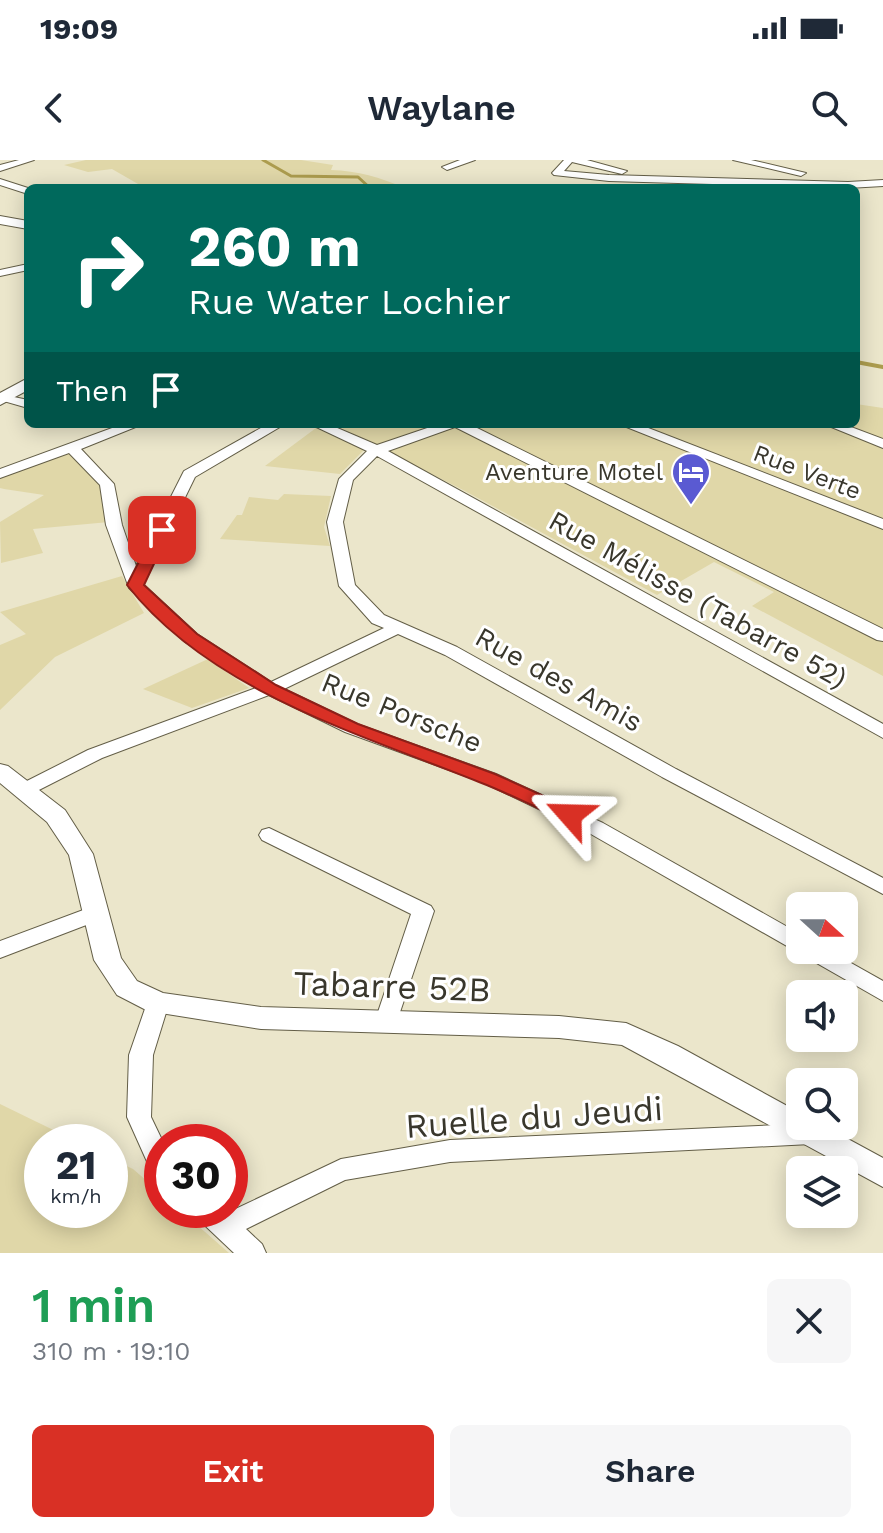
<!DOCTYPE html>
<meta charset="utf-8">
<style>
:root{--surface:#fff;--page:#f6f6f7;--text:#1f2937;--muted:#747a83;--accent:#d93025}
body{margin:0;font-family:"Work Sans",sans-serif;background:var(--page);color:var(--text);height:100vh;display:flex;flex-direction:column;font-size:30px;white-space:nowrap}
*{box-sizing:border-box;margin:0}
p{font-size:26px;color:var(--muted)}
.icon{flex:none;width:44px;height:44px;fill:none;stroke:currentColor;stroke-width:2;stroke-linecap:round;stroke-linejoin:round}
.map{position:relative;height:1093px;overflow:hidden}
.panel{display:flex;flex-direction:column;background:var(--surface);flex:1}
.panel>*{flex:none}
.guide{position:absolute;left:24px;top:24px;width:836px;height:244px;border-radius:12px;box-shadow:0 4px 20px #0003;background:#00695c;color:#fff;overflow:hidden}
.needle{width:52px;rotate:111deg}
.controls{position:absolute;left:786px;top:732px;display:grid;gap:16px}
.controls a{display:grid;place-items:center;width:72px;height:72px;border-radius:12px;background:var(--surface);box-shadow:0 4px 20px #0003;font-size:40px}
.speed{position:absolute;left:24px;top:964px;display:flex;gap:16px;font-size:40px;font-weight:700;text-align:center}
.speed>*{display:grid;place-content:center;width:104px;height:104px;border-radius:50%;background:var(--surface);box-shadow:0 4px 20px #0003;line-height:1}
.speed small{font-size:20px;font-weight:400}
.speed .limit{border:12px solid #d22;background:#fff;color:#111}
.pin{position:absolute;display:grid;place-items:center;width:68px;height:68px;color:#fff;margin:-34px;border-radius:16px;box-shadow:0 4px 12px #0006}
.me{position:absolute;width:88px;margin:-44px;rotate:295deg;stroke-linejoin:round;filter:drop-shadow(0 0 6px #0008)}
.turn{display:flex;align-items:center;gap:28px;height:168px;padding:0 32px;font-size:36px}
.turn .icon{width:104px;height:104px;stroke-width:2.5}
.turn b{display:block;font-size:56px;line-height:68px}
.then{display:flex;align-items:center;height:76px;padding:0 32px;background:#0003;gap:16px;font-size:30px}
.round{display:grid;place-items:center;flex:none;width:84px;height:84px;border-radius:12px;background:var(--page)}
.headline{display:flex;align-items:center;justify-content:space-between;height:136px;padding:0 32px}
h1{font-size:48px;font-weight:600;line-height:60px;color:#1e9e55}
.action{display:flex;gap:16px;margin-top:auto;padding:16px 32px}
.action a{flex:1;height:92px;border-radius:12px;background:var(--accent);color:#fff;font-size:32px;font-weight:600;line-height:92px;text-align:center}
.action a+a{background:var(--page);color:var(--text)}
.status{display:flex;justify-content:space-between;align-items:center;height:56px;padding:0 40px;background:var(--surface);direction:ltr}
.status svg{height:22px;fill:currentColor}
header{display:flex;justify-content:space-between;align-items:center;height:104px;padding:0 32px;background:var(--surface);font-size:36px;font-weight:600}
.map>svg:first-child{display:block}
.green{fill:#e0d7a8}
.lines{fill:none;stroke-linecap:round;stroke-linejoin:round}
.stream-far1{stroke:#ac9c4e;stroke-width:3}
.stream{stroke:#ac9c4e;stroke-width:4}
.minor-casing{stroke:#635e47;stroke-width:2}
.tertiary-casing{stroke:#635e47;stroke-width:2}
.minor{fill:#fff;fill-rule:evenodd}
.tertiary{fill:#fff;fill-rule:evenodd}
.route{fill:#d93025;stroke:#8d1f18;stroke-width:2}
.labels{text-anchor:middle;stroke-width:6;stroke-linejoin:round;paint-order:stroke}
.far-poi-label{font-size:24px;fill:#39372c;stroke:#fff;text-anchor:end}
.far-street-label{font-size:24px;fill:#39372c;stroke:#fff}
.street-label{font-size:28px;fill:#39372c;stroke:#fff}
.near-street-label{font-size:34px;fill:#39372c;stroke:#fff}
</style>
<div class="status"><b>19:09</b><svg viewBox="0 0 49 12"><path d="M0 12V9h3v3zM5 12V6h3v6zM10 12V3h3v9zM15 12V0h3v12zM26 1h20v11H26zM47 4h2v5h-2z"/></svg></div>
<header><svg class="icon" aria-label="back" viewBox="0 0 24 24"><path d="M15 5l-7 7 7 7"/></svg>Waylane<svg class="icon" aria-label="search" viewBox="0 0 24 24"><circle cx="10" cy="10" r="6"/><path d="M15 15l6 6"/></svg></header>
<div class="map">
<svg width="883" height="1093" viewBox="0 0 883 1093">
<rect width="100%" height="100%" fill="#ebe6cb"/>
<!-- green -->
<g class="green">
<path d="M86,0H301L333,5L331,10C358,11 380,17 404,28H145L112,9L88,12L64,5Z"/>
<path d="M856,244L883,248V516L752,446L774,432L714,402L657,435L463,330L333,264H856Z"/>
<path d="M316,268L364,290L340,314L265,306Z"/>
<path d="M71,292L101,324L109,362L33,369L43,393L1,403L0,362L44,335L4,329L0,328V317Z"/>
<path d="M284,334L331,336L324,367L330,386L220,379L237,355H242L249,337L278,340Z"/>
<path d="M122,416L144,453L55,497L0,550V485L26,474L0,452Z"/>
<path d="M208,499L249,528L192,548L143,529Z"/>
<path d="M0,944L78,982H42V1050H110V998L133,1009L162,1034V1050H180L229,1093H0Z"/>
</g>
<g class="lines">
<!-- stream-far1 -->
<path class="stream-far1" d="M263,0L291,16L358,17L370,28"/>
<!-- stream -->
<path class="stream" d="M856,202L883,207"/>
<!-- minor casing -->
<g class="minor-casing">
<g id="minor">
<path d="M19,0H34L0,11V5Z"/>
<path d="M460,0H475L447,10L442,7Z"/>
<path d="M564,0H587L627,11L622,14L572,2L564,11L609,15L848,22L883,20V26L848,28L609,21L554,15L552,13Z"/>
<path d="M733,0H751L806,13L801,16Z"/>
<path d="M0,19L28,28V34L0,25Z"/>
<path d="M28,104V110L0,116V110Z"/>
<path d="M0,234L28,240V248L0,240Z"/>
<path d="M123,264H143L81,289L114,324L122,365L136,406L184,311L268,264H285L195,317L143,424L197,474L271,522L384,468L372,463L339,426L327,362L339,319L367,291L310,264H328L377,285L439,264H469L883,469V481L877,480L455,267L388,291L883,564V578L377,296L353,320L343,362L355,425L384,455L457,487L676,609L883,718V734L662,617L445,495L398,474L284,529L357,564L496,614L603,663L800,774V790H828L883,821V841L589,673L482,622L345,572L269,535L102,598L31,634H17L14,630L17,626L88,590L256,528L185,482L129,428L106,365L100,325L69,293L0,318V309Z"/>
<path d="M619,264H638L883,359V369Z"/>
<path d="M824,264H843L883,279V288Z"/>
<path d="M269,668L431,746L434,751L395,867L387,870L379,867L375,861L411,754L262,680L259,675L262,670Z"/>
<path d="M94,746L102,749L105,754L102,759L0,798V781Z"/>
<path d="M158,834L166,837L169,843L153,895L151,957L163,982L162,1018L153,1015L127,957L129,895L147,843L150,837Z"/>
<path d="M800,964L820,967L823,974L820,981L811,984L450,1002L345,1020L246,1069L262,1084L266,1093H234L197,1058L193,1050H224L227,1053L341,999L450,980Z"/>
</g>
</g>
<!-- tertiary casing -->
<g class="tertiary-casing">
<g id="tertiary">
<path d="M0,56L28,61V69L0,64Z"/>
<path d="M28,218V230L0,245V233Z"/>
<path d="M0,604L8,606L65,650L93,694L121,798L137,821L163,833L261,847L559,856L626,863L678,886L800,953V966H824L883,998V1027L622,885L559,878L261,869L148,851L117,835L94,800L69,695L47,662L0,623Z"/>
</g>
</g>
<!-- minor -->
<use href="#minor" class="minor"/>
<!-- tertiary -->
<use href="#tertiary" class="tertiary"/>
</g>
<!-- route -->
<path class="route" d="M162,365L170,370L144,425L197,474L276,525L358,564L495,614L577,651L580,655L577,660H563C535,647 508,633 479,622C360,574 210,531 127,425L155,370Z"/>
<!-- icons -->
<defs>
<g id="hotel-pin" transform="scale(2)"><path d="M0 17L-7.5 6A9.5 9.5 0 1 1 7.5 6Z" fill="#5a5ad2" stroke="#fff"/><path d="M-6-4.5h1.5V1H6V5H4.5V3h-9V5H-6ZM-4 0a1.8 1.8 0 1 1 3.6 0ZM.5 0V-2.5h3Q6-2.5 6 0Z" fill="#fff"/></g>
</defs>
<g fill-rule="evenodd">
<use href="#hotel-pin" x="691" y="312"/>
</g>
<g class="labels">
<!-- far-poi labels -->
<g class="far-poi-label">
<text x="663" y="320">Aventure Motel</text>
</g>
<!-- far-street labels -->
<g class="far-street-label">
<text transform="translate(807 312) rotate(21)" y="8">Rue Verte</text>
</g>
<!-- street labels -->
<g class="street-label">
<text transform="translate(698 439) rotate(29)" y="10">Rue Mélisse (Tabarre 52)</text>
<text transform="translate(559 519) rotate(29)" y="10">Rue des Amis</text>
<text transform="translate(402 552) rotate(22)" y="10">Rue Porsche</text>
</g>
<!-- near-street labels -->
<g class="near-street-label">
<text transform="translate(392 826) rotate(2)" y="12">Tabarre 52B</text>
<text transform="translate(534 957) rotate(-4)" y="12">Ruelle du Jeudi</text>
</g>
</g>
</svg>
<div class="controls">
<a><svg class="needle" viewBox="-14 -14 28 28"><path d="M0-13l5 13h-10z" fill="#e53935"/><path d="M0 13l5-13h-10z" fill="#747a83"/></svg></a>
<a><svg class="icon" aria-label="sound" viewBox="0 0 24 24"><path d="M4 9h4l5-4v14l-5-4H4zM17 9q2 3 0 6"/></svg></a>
<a><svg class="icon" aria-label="search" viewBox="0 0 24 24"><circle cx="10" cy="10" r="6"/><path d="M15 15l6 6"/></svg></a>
<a><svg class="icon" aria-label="layers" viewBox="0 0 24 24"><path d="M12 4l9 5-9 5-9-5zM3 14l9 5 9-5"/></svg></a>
</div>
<div class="speed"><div>21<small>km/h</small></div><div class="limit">30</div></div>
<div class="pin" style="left:162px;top:370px;background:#d93025"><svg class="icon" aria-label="arrive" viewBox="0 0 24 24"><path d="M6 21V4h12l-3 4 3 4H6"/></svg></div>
<svg class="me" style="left:570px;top:655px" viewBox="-20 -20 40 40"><path d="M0-17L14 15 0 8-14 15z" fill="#d93025" stroke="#fff" stroke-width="4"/></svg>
<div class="guide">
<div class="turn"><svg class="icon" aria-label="right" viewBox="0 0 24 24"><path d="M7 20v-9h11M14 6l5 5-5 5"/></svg><div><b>260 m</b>Rue Water Lochier</div></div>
<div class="then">Then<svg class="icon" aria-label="arrive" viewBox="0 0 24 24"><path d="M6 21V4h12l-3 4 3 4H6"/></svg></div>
</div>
</div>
<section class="panel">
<div class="headline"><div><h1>1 min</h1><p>310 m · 19:10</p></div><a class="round"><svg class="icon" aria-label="close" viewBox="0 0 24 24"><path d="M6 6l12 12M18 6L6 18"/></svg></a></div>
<div class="action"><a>Exit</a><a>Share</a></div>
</section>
